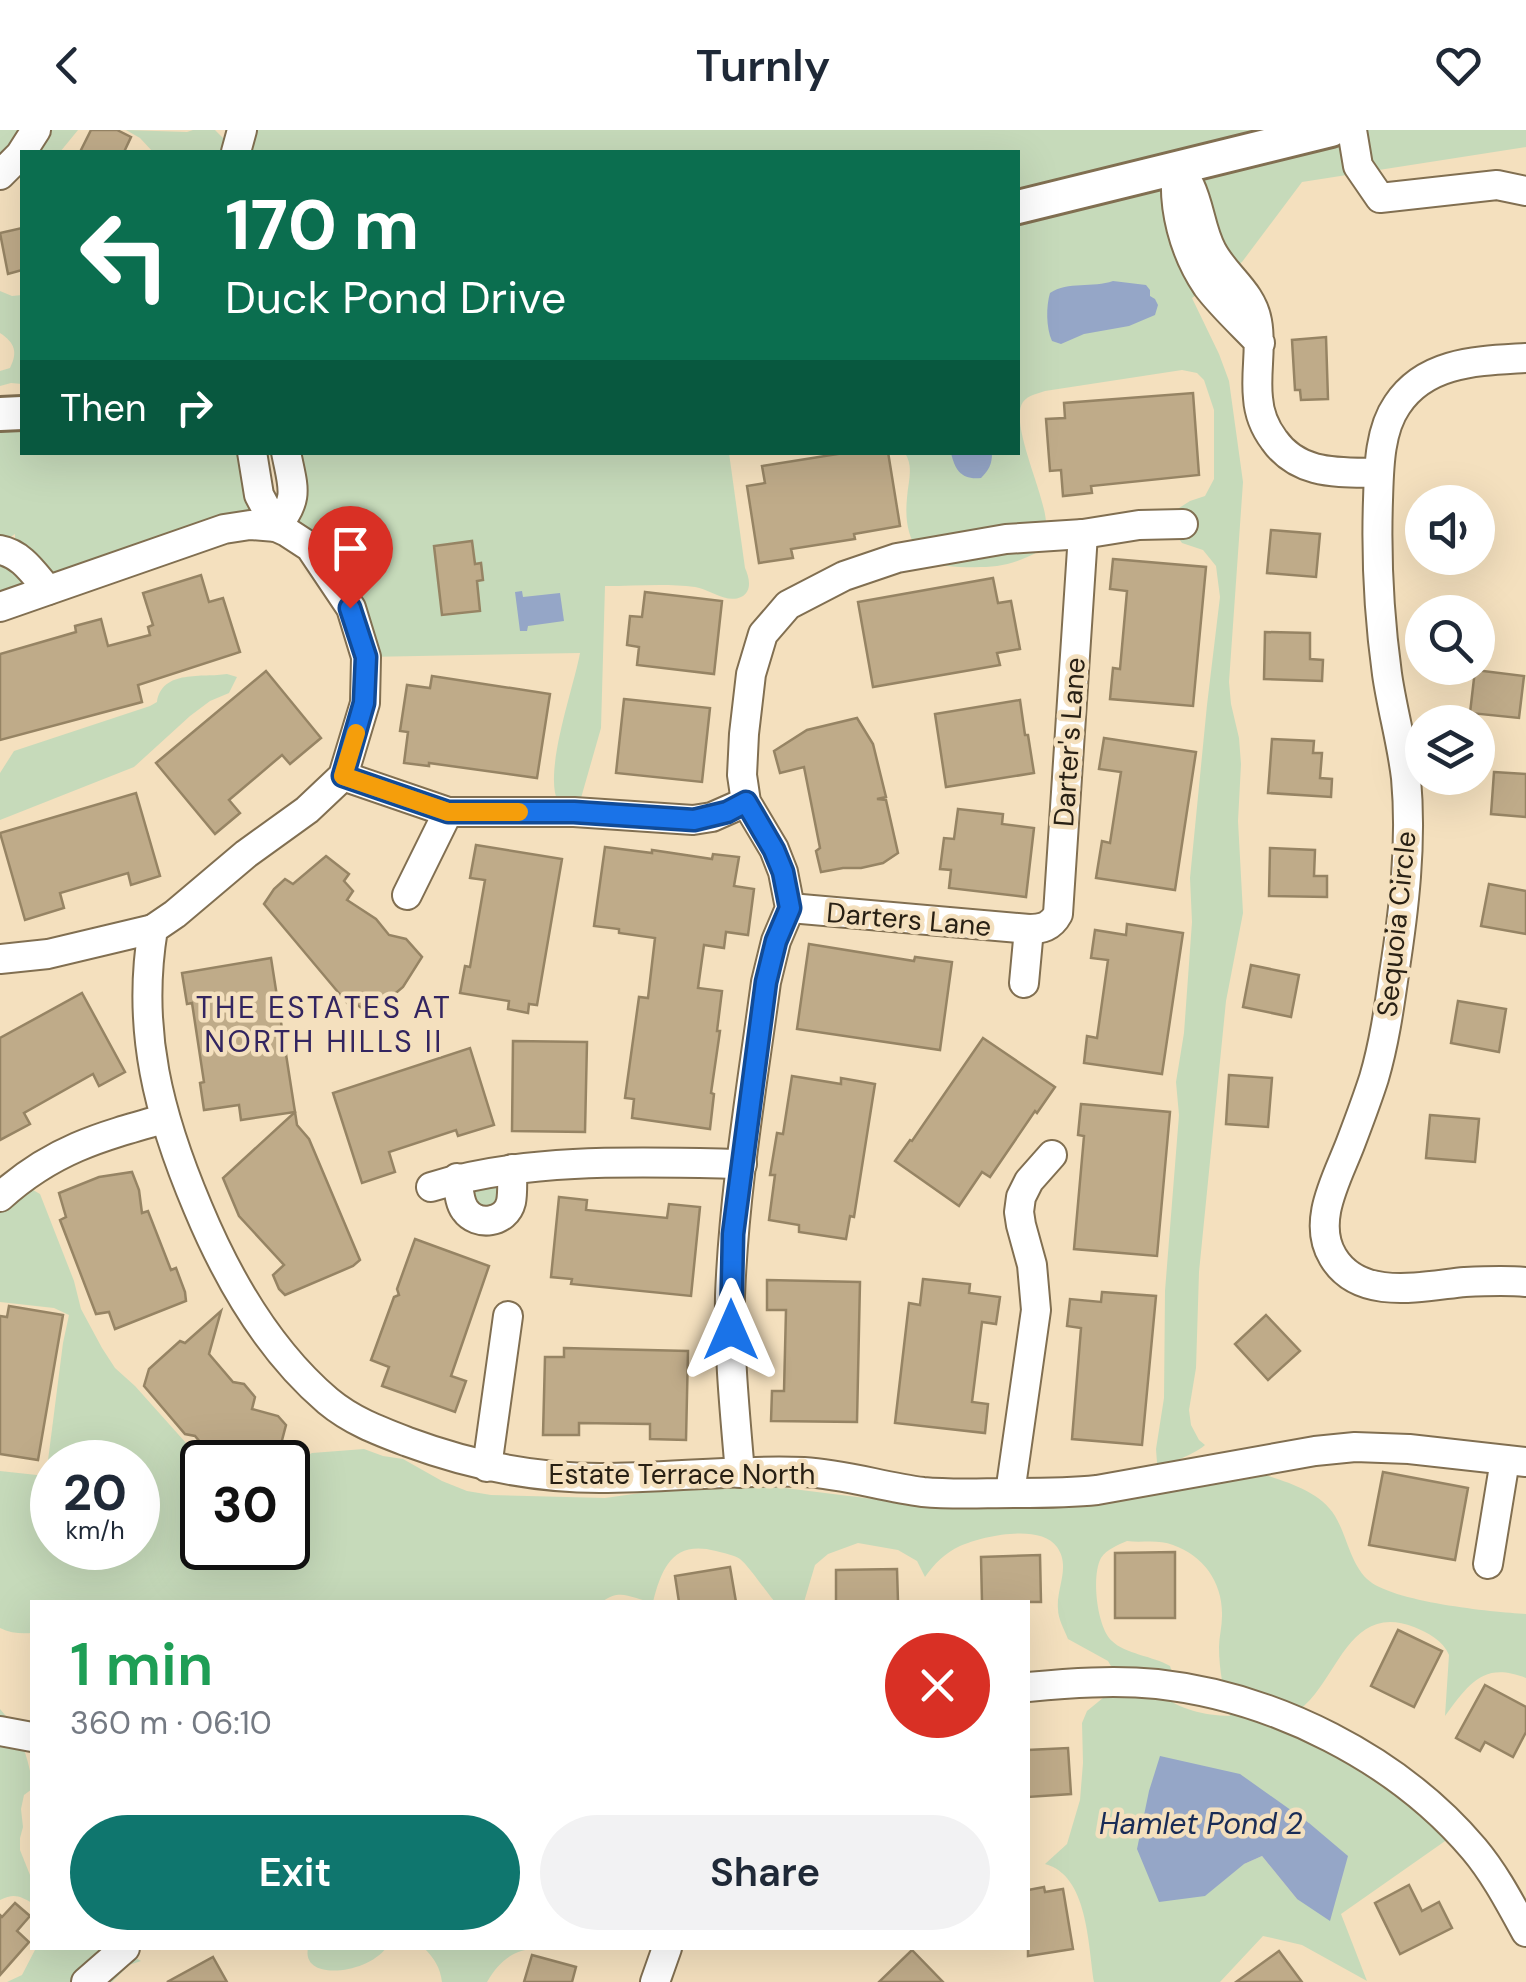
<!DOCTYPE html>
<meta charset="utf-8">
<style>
:root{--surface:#fff;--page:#f2f2f3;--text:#1f2937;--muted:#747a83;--accent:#0f766e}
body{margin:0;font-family:"DM Sans",sans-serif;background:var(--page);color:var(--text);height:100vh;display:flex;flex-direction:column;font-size:38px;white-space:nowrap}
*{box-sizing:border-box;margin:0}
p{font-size:32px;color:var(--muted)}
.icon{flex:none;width:55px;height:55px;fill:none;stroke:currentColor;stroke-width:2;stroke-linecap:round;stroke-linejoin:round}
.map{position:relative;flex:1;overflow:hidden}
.sheet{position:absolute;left:30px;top:1470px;width:1000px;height:350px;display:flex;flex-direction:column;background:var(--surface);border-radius:0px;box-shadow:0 10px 40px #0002}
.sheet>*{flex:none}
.hud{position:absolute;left:20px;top:20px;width:1000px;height:305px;border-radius:0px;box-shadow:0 10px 40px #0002;background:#0b6e4f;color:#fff;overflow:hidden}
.buttons{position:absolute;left:1405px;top:355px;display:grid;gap:20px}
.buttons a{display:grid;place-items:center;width:90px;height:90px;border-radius:50%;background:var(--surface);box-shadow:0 10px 40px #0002;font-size:50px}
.speed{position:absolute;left:30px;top:1310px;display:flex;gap:20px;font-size:50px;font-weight:700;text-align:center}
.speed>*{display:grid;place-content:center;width:130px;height:130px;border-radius:50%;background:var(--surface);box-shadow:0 10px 40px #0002;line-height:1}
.speed small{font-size:25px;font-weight:400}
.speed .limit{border:5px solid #111;border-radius:15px;background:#fff;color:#111}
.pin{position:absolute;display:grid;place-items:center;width:85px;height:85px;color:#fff;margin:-102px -42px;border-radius:50% 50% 50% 0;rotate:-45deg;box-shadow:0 0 10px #0007}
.pin .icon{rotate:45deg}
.me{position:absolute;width:110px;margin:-55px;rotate:0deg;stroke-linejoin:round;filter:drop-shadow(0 0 8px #0008)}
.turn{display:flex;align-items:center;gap:35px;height:210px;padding:0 40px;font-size:45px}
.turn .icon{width:130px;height:130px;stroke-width:2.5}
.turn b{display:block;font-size:70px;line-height:85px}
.then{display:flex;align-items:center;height:95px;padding:0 40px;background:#0003;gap:20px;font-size:38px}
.round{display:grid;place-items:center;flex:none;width:105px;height:105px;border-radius:52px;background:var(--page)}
.summary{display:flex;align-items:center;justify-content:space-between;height:170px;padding:0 40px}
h1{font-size:60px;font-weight:600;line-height:75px;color:#1e9e55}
.primary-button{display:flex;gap:20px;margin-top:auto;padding:20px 40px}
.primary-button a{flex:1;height:115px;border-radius:60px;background:var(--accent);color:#fff;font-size:40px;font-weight:600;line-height:115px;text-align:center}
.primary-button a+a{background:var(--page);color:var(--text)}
header{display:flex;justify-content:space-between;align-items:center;height:130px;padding:0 40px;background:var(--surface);font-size:45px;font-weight:600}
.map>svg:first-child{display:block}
.green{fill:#c6daba;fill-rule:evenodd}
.water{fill:#95a6c7}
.building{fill:#bfab89;stroke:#968464;stroke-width:2.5}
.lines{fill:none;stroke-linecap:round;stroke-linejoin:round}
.minor-casing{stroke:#816f51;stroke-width:32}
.major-casing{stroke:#816f51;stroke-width:38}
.minor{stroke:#fff;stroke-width:28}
.major{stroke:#fff;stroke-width:32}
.route-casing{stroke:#114b97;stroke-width:25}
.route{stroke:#1a73e8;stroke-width:18}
.slow{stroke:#f59e0b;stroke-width:18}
.labels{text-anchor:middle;stroke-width:9;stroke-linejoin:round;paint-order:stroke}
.street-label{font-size:28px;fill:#282014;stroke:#f4e0be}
.neighbourhood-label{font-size:30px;letter-spacing:2.5px;fill:#332560;stroke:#f4e0be}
.water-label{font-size:30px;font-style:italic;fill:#192c57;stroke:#f4e0be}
</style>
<header><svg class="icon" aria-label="back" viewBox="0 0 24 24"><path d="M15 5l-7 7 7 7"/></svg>Turnly<svg class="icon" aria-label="heart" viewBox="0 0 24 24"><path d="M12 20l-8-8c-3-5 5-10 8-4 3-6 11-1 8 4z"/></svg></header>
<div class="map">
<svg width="1526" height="1852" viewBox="0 0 1526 1852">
<rect width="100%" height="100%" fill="#f4e0be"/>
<!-- green -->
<g class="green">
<path d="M0,0H78L60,22H32L0,38Z"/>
<path d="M126,0L187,2L193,0H215L229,14L231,22H153L140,8Z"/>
<path d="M242,0H1526V17L1302,52L1242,132L1192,168L1219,224L1229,251L1243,352L1229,552L1231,574L1239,608L1241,634L1238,691L1243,783L1226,871L1199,1142L1196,1238L1189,1280L1191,1295L1199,1310L1205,1315C1191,1327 1174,1328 1162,1342L1157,1333L1156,1319L1164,1268L1165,1161L1179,985L1176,952L1184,903L1192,792L1190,748L1207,575L1220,467L1216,436L1203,420L1182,413L1174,402V390L1179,378L1190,371L1205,366L1214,349V280L1204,250L1197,243L1182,240L1045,261C1037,264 1028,265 1023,272C1008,293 1048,370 1046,396C1046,404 1043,413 1041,420C1011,437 993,438 959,437C917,436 903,407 907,368C908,352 914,337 905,323L1018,322V22H236Z"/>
<path d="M0,161L12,166L22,165V254L11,253L0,256V241L10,238C18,222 15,213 0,203Z"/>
<path d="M22,283V322L252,323L276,397L295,323H729L745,438C749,447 753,461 741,467C727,474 709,459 695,457C666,453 635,456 605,456L601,598L581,668L577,672H558C543,642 574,557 580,523L366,527L351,478L276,397L54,448L15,415V404L0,414V284Z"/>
<path d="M0,426L42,459L0,473Z"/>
<path d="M227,544L237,547L229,563L210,571L190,586L134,637L0,690V643L14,621L150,576L157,572C162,539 203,548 227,544Z"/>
<path d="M509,1042V1070L487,1089L460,1051Z"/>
<path d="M28,1057L40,1064L74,1151L81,1179L102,1218L115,1238L135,1256L203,1332L202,1418H288V1335L312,1323L364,1319L383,1326L403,1329L442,1351L467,1361L491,1365L605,1368L648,1362L769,1356L937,1377L1262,1344C1287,1352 1321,1362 1335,1386C1347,1406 1350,1432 1367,1449C1391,1472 1492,1482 1526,1484V1548C1483,1531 1469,1554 1445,1586L1449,1525C1443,1510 1428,1503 1414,1497C1358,1475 1342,1530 1315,1564C1309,1572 1301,1579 1292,1585L1458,1702L1341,1784L1367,1851L1302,1815L1263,1806L1220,1852H1094C1088,1815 1088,1745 1045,1734L1067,1714L1080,1670L1083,1633L1082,1593L1087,1581L1109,1563L1118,1548L1108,1531L1068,1509C1064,1499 1058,1489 1058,1479C1056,1458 1071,1437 1057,1417C1041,1393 982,1406 960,1416C945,1423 934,1434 925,1447L917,1431L898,1420L858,1413L828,1424L815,1435L804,1472H775C767,1463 748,1435 740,1429C734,1425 723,1423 716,1421C674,1410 662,1436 653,1472C632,1470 622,1457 602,1472H32V1503C21,1504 10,1503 0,1498V1341L46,1346L63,1213L69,1185L54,1178L0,1172V1068ZM52,1332H138V1418H52ZM1127,1411C1142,1413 1159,1409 1173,1415C1204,1426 1223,1453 1222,1486C1222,1497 1219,1507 1219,1517C1219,1541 1224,1563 1230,1586C1203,1585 1180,1580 1159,1563L1173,1545L1170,1536C1153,1526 1125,1524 1112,1511C1097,1498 1091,1446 1101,1428C1107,1419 1118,1415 1127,1411ZM1276,1671L1309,1693L1297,1769L1262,1726L1244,1734Z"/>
<path d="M0,1579C16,1597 25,1617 30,1641L32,1639V1659L24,1665L21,1679L23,1697L20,1708V1720L32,1750V1773C20,1766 14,1763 0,1770Z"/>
<path d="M36,1818H118L141,1831L129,1835L112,1852H7L22,1845Z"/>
<path d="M308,1818H386C367,1844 301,1852 308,1818Z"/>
<path d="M424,1818H538C513,1820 500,1830 487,1852H442C440,1837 434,1828 424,1818Z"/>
</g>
<!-- water -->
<g class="water">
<path d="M1113,151L1146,155L1150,160V166L1155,169L1158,175L1155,185L1129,196L1084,204L1061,214L1052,211C1046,198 1046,176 1050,163C1068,151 1093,158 1113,151Z"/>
<path d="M951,323H992C992,334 989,340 981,348C961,350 955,340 951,323Z"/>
<path d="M522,461L523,467L560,463L564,491L528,496L527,501H520L515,462Z"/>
<path d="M1160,1626L1240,1644L1309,1693L1348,1726L1330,1791L1297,1769L1262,1726L1244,1734L1205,1766L1159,1772L1137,1719L1149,1661Z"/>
</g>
<!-- building -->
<g class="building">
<path d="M91,0H117L131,7L124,22H80Z"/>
<path d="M22,98V140L8,144L0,103Z"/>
<path d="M1326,207L1328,269L1301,270L1300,260H1295L1292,210Z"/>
<path d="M1193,263L1199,345L1091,356L1092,363L1063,366L1061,340L1050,341L1046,289L1065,288L1064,273Z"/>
<path d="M850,322H888L900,396L854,404L855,409L791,419L793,428L759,433L747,356L765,353L762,336Z"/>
<path d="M1271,400L1320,404L1316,447L1267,443Z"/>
<path d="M472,411L475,434L481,433L483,450L477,451L480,481L442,485L434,416Z"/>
<path d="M1113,429L1206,437L1193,576L1110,569L1113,538L1120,539L1127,461L1110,459Z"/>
<path d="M201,445L209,472L223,468L240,522L138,555L142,572L0,610V524L76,502L75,496L101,489L108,516L150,505L148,497L153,495L143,463Z"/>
<path d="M993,448L998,473L1011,471L1020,519L997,523L1000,535L873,557L858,472Z"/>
<path d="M645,462L722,471L714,544L637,535L639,517L627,515L630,486L642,487Z"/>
<path d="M1265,502L1310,503V529L1323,530L1322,551L1264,549Z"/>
<path d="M1475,540L1524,546L1519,588L1470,583Z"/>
<path d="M266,541L321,608L290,634L282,625L229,670L240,683L215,704L156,633Z"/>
<path d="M432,546L550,564L537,648L429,633V636L404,633L408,602L400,601L407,555L430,558Z"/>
<path d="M624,569L710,578L702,652L616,643Z"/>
<path d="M1020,570L1025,605H1028L1034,643L946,657L935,584Z"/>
<path d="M857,588L873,614L886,667L877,669L886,670L898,723L883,733L861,738H843L821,742L816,721L820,718L804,637L780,643L774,621L807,600Z"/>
<path d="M1104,608L1196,622L1175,760L1096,748L1102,711L1110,713L1121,642L1099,639Z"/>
<path d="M1272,609L1314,611L1313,623H1322L1320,648L1332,649L1331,667L1268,663Z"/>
<path d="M1494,642L1526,644V687L1491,684Z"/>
<path d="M136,663L160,746L131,755L128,743L60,763L64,778L25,790L0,703Z"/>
<path d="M958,679L1003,684L1002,694L1034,698L1026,767L949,758L951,740L940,739L944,708L954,709Z"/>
<path d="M476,715L562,729L537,875L529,874L528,883L508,879L509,871L460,863L465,836L470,837L485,750L470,748Z"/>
<path d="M605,717L652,723V720L712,729L713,724L739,727L734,756L754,759L748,805L726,802L724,818L704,815L698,858L722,861L717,901H720L711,963L714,964L710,999L632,988L634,969L625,968L639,867L648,868L655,808L619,803V799L594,796Z"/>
<path d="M1270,718L1315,720L1314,746H1327V767L1269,766Z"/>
<path d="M326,726L349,744L344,751L353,761L347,770L376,789L389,805L406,809L422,827L403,857L371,884L351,871L348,874L264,774L274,759L285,749L293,754Z"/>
<path d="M1489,754L1526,761V804L1481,796Z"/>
<path d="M1127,794L1183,803L1162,944L1084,933L1087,906L1097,908L1108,830L1091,828L1095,800L1126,805Z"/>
<path d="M809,814L914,831L915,827L952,832L940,920L797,899Z"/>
<path d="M271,828L295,982L241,990L239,975L204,980L200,953L204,952L192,873L187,874L182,843Z"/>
<path d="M1251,835L1299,845L1291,887L1243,877Z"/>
<path d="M82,863L125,942L99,956L93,944L24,983L30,994L0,1010V908Z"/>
<path d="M1458,871L1506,879L1499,922L1451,913Z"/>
<path d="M983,908L1055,957L1037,983L1035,981L990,1047L982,1042L959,1076L895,1031L910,1010L912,1011Z"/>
<path d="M513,911L587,912L585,1002L512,1001Z"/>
<path d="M470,918L494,995L458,1006L456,1000L389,1022L395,1042L362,1053L333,963Z"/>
<path d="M1229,945L1272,948L1268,997L1226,994Z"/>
<path d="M792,946L841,954V948L875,954L854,1087L850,1086L846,1109L799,1102V1095L769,1090L775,1045H770L777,1003L783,1004Z"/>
<path d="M1081,974L1170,982L1157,1126L1074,1119L1084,1006L1078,1005Z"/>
<path d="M295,982L297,995L309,1009L360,1130L353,1136L285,1165L279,1159L273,1145L284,1135L239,1086L223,1048Z"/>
<path d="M1430,985L1479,989L1475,1032L1426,1028Z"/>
<path d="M132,1042L139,1060L142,1083L148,1081L171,1140L176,1138L185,1162L186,1171L115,1199L109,1182L96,1184L60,1090L66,1087L59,1063L99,1047Z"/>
<path d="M559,1067L587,1070L586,1080L667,1088L669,1074L700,1077L691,1166L571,1154L572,1149L551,1147Z"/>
<path d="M415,1109L489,1136L451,1246L466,1251L455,1282L382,1256L389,1237L371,1230L394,1167L399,1165L397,1159Z"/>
<path d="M923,1149L970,1154L969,1163L1000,1167L996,1194L982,1192L972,1272L988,1274L985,1303L895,1293L909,1173L920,1175Z"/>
<path d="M767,1150L860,1152L857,1292L771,1291L772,1261H784L786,1180H767Z"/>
<path d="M1102,1162L1156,1166L1142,1315L1072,1309L1081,1198L1067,1196L1070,1169L1101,1172Z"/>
<path d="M9,1176L63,1185L38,1330L0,1324V1186L7,1187Z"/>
<path d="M221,1181L209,1224L233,1252L244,1254L255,1267L252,1279L278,1286L286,1295L281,1314L260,1332H208L210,1324L195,1306L185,1304L144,1256L149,1239L180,1211L185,1213Z"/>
<path d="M1266,1185L1300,1221L1268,1250L1235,1214Z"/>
<path d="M564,1218L688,1221L686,1310L650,1309V1294L579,1293V1305H543L545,1227H564Z"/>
<path d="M1383,1342L1468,1358L1455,1430L1369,1415Z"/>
<path d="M1175,1422V1488H1115V1423Z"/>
<path d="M1040,1425L1041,1472H982L981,1427Z"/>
<path d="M730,1437L736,1472H679L675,1446Z"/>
<path d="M897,1439L898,1472H836V1440Z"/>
<path d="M1398,1500L1442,1521L1414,1577L1371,1556Z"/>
<path d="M1485,1555L1526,1577V1602L1513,1627L1485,1612L1480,1621L1456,1608Z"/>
<path d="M1068,1618L1071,1664L1028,1667V1620Z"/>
<path d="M1409,1755L1422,1781L1439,1772L1452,1798L1400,1824L1375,1773Z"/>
<path d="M1044,1757L1045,1762L1063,1759L1073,1819L1028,1826V1760Z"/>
<path d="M15,1773L30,1786L17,1801L29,1812L0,1845V1785L2,1787Z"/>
<path d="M912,1820L943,1852H879Z"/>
<path d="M1279,1821L1302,1852H1236Z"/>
<path d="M532,1825L576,1837L572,1852H524Z"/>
<path d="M213,1827L227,1852H167Z"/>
</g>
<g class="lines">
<!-- minor casing -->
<g class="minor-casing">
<g id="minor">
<path d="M1352,0L1358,36L1380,68L1497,55L1526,61"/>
<path d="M236,22L242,0"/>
<path d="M0,45L20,25L36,0"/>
<path d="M1260,213C1242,194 1222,176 1207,156C1184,122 1172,77 1177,37C1181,43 1187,49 1190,56C1200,77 1201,101 1212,121C1225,146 1252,162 1257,191C1262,217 1255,242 1258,268C1259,283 1265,298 1274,310C1299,346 1340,342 1378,343"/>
<path d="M1526,228C1479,231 1426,231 1397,275C1379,301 1379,340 1378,370C1376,429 1379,486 1387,544C1392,579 1402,613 1406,648C1412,713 1404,780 1394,844C1389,879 1384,914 1374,948C1367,970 1359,991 1351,1012C1338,1047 1311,1091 1333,1127C1360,1172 1423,1156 1465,1152C1485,1151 1506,1150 1526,1152"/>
<path d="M252,322L259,365L276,397C300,368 293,358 286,322"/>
<path d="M0,420C22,424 34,444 48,460"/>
<path d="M0,477L224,399L250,395L276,397L287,402L310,417L351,478L366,527L365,573L343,646L307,680L246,724L175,784L153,799C136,900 159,986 198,1078C228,1150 268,1220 328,1271C352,1291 379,1301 408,1312C470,1335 534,1348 600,1348C668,1348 736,1339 804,1342C844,1344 883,1357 923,1362C954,1365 983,1363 1014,1363C1042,1363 1069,1363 1097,1360L1315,1321L1355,1317L1409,1319L1526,1332"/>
<path d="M343,646L448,682H574L693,690L712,687L746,672"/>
<path d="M407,765L448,682"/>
<path d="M790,778L1029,799C1042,799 1051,797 1058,784L1083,404"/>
<path d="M0,829L48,824L153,799"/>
<path d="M1024,853L1029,799"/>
<path d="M457,1048C459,1059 459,1072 465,1080C477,1097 506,1093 511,1072C513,1062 512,1049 512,1039"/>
<path d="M431,1057C526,1027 643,1032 742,1034"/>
<path d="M0,1067C52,1020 99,1007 164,989"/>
<path d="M487,1337L508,1186"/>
<path d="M740,1343C735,1284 729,1225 730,1166C734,1061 752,956 766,852L776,811L790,778L783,742L774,719L746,672L742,645L744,604L751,544L763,504L788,475L844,446L897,428L1006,409L1083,404L1139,395L1183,394"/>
<path d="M1010,1363L1036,1180L1032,1135L1021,1095L1019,1082L1021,1067L1029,1051L1052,1025"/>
<path d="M1488,1434L1505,1330"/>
<path d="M1028,1557C1071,1553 1113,1550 1157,1554C1274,1567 1397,1628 1474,1719C1495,1744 1510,1773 1526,1802"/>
<path d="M0,1601L32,1607"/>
<path d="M86,1852L125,1818"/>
<path d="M655,1852L667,1818"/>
</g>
</g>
<!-- major casing -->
<g class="major-casing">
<g id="major">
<path d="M1018,77L1331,0"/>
<path d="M0,284L22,283"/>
</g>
</g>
<!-- minor -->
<use href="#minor" class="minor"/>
<!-- major -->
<use href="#major" class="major"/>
</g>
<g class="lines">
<!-- route casing -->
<g class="route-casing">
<path id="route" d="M350,478L366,527L364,573L343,646L448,682H574L694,690L727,682L746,672L774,720L783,742L790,778L776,811L766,852L733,1104L731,1200"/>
</g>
<!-- route -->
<use href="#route" class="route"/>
<!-- slow -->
<path class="slow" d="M356,603L343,646L448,682H519"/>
</g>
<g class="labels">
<!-- street labels -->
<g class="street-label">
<text transform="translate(1069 612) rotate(-86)" y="10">Darter's Lane</text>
<text transform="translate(909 789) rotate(5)" y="10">Darters Lane</text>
<text transform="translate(1396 794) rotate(-84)" y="10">Sequoia Circle</text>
<text x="682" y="1354">Estate Terrace North</text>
</g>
<!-- neighbourhood labels -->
<g class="neighbourhood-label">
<text x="324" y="888">THE ESTATES AT<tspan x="324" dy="34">NORTH HILLS II</tspan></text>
</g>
<!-- water labels -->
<g class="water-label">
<text x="1201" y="1704">Hamlet Pond 2</text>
</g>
</g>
</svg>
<div class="buttons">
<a><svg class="icon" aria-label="sound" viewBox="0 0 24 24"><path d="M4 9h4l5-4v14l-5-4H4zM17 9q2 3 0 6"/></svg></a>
<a><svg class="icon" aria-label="search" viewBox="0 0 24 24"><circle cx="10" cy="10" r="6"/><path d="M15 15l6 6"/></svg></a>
<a><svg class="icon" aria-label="layers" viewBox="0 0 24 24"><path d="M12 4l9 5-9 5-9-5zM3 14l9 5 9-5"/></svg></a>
</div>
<div class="speed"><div>20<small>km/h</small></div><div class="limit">30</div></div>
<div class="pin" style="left:350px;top:478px;background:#d93025"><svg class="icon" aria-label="arrive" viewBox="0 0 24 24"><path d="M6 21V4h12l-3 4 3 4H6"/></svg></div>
<svg class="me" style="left:731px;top:1200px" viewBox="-20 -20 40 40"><path d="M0-17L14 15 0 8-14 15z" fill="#1a73e8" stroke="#fff" stroke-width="4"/></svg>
<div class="hud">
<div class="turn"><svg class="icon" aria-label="left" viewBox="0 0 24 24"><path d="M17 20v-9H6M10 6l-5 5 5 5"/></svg><div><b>170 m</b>Duck Pond Drive</div></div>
<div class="then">Then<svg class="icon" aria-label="right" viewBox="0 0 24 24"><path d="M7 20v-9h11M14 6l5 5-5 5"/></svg></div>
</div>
<section class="sheet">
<div class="summary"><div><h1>1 min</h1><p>360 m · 06:10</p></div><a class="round" style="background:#d93025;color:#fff"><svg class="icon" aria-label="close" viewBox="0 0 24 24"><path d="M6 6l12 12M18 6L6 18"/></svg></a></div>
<div class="primary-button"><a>Exit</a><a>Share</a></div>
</section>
</div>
